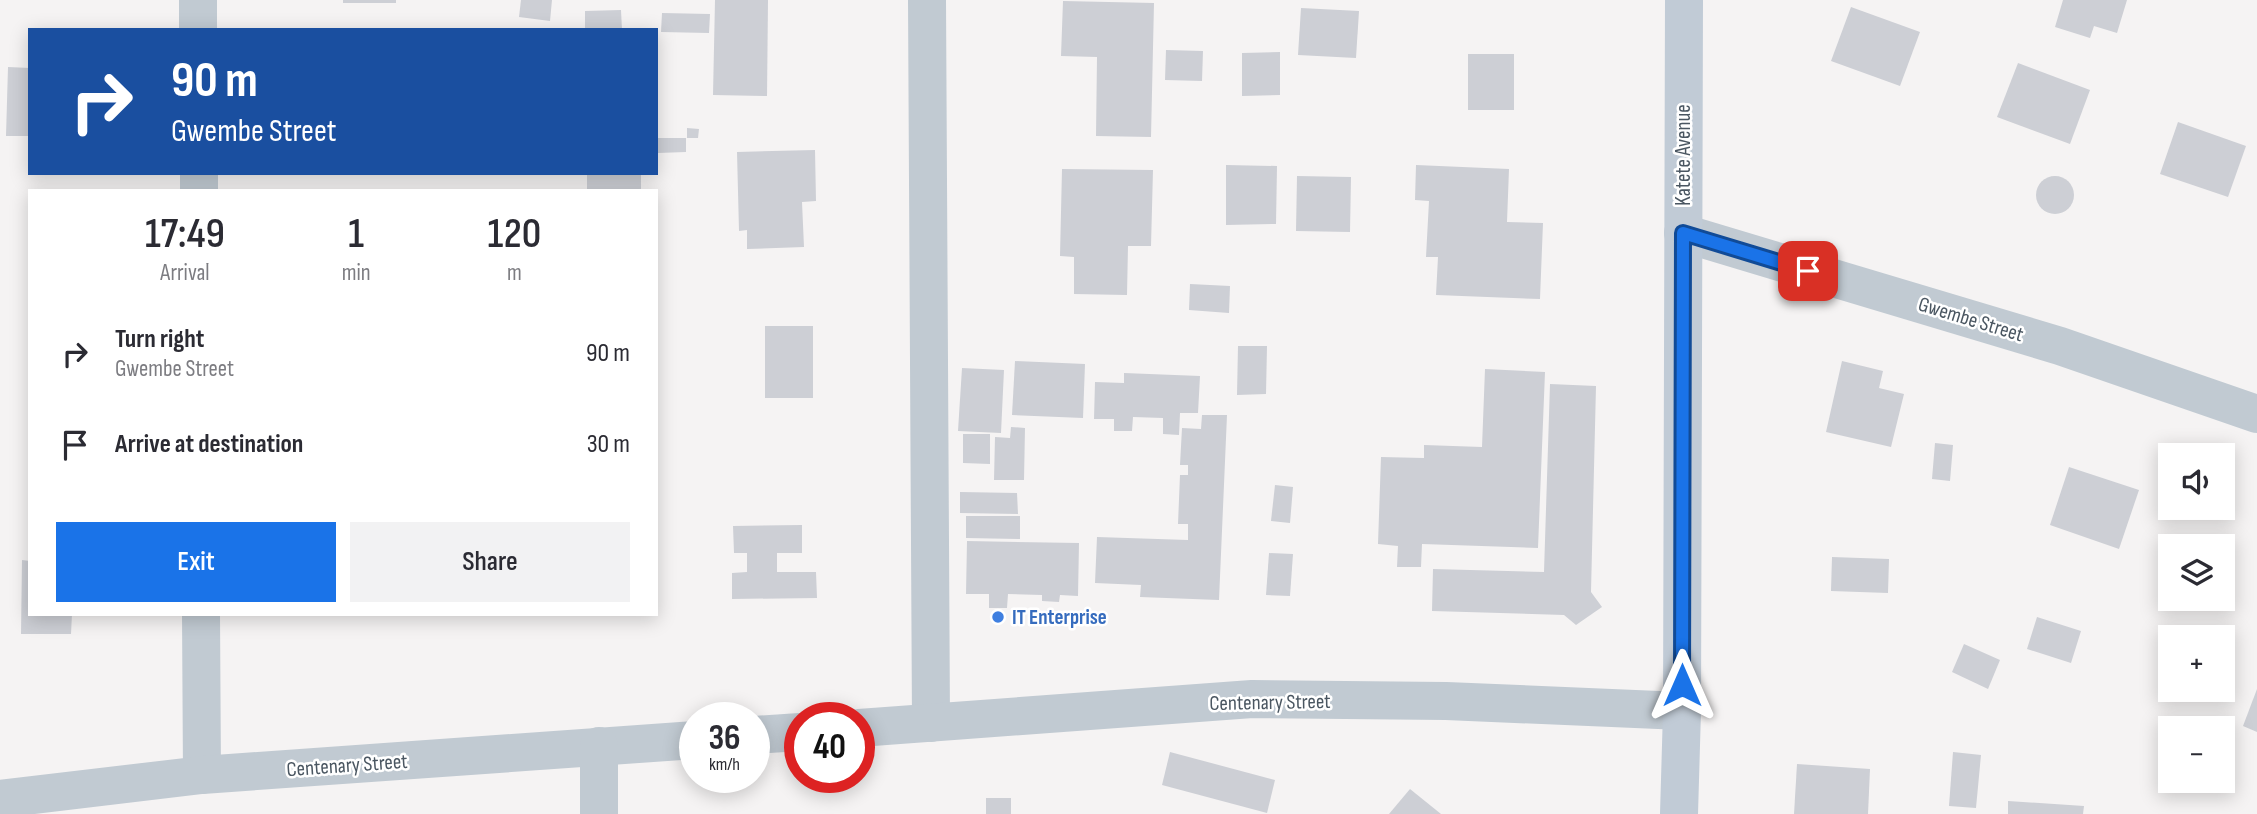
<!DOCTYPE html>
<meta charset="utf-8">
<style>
:root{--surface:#fff;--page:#f2f2f3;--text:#2b2b33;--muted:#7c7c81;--accent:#1a73e8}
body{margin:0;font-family:"Sofia Sans Condensed",sans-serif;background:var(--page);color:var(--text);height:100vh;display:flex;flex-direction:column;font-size:26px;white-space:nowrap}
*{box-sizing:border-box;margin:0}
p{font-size:23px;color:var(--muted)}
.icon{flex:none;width:38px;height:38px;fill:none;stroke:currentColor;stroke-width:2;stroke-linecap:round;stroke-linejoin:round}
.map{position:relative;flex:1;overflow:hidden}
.sheet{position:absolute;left:28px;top:189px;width:630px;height:427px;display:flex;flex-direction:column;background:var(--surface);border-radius:0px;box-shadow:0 4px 18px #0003}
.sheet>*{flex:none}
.guide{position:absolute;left:28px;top:28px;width:630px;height:147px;border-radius:0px;box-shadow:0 4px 18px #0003;background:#1a4fa0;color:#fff;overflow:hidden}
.tools{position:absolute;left:2158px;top:443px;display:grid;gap:14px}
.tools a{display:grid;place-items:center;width:77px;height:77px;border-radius:0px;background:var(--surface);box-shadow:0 4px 18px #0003;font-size:35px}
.speed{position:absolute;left:679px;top:702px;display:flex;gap:14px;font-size:35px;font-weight:700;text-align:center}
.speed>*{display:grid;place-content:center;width:91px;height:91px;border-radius:50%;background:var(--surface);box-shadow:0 4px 18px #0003;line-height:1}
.speed small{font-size:18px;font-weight:400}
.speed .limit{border:10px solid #d22;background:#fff;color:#111}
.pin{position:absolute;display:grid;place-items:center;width:60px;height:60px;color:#fff;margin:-30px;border-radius:14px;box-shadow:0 4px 10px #0006}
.me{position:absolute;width:77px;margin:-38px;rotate:0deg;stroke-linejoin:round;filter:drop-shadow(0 0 5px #0008)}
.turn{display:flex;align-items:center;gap:24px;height:147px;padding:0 28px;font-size:32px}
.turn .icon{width:91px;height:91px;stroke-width:2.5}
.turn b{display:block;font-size:49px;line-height:60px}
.eta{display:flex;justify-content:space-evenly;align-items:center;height:119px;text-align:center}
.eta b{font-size:42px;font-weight:600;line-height:49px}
.cta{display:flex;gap:14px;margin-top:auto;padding:14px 28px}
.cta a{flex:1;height:80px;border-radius:0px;background:var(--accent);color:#fff;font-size:28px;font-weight:600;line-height:80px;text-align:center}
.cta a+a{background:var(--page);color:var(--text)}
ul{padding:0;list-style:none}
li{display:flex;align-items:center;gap:21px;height:91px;padding:0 28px}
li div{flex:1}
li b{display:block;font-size:26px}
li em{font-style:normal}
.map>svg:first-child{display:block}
.building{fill:#cdcfd5}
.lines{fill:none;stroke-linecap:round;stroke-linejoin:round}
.street{stroke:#c1cad2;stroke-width:38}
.secondary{stroke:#c1cbd6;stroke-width:38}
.route-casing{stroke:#114b97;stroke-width:18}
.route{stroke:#1a73e8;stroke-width:12}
.shop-dot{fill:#3f7fe0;stroke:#fff;stroke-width:2.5}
.labels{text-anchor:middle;stroke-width:5;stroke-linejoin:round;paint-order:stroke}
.street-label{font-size:21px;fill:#4a5661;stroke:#fff}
.shop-label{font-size:21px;font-weight:bold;fill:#366cbe;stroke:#fff;text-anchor:start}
</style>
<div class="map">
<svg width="2257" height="814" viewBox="0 0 2257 814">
<rect width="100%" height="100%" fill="#f5f3f3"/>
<!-- building -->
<g class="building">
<rect x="343" y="0" width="53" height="3"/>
<path d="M521,0H552L550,21L519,17Z"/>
<path d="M715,0H768L767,96L713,95Z"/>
<path d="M2063,0H2127L2117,33L2094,26L2090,38L2055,27Z"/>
<path d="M1063,1L1154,3L1151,137L1096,136L1097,57L1061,56Z"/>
<path d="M1851,7L1920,32L1900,86L1831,61Z"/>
<path d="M1301,8L1359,11L1356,58L1298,55Z"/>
<path d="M621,10L622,30H585V11Z"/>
<path d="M662,13L710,14L709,33L661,32Z"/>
<path d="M1166,50L1203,51L1202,81L1165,80Z"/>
<path d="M1280,52V95L1242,96V53Z"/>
<rect x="1468" y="54" width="46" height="56"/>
<path d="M2018,63L2090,90L2070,144L1997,117Z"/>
<path d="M8,67L30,68V136H6Z"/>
<path d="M2178,122L2246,146L2228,197L2160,174Z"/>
<path d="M687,128L699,129L698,138H687Z"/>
<path d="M658,138H686V152L658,153Z"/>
<path d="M815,150L816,201L802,202L804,247L747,249V230L739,231L737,152Z"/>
<path d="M1226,165L1277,166L1276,224L1226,225Z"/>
<path d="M1416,165L1509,169L1507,222L1543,223L1540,299L1436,295L1438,257H1426L1429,201L1415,200Z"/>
<path d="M1062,169L1153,170L1151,246H1128L1127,295L1074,294V257L1060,256Z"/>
<rect x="587" y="173" width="54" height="18"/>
<path d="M1297,176L1351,177L1350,232L1296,231Z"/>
<circle cx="2055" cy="195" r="19"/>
<path d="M1190,284L1230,286L1229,313L1189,310Z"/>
<rect x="765" y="326" width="48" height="72"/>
<path d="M1238,346H1267L1266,394L1237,395Z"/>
<path d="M1015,361L1085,364L1083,418L1012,415Z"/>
<path d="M1842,361L1883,371L1879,388L1904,394L1891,447L1826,432Z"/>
<path d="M962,368L1004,370L1001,433L958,431Z"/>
<path d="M1485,369L1545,372L1538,548L1422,544L1421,567H1397L1398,546L1378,544L1381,457L1424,458V445L1482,447Z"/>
<path d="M1124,373L1200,376L1198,413H1180L1179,435L1163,434V418L1133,417L1132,431H1114V419H1094L1095,382L1124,383Z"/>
<path d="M1550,384L1596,386L1591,592L1602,607L1576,625L1564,615L1432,611L1433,569L1544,572Z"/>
<path d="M1202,415H1227L1219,600L1140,597L1141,585L1095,583L1097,537L1188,540V524H1178L1180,475H1188V465H1180L1182,428L1201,429Z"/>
<path d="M1011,427L1025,428L1024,480H994L995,437L1010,438Z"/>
<path d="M963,434H990V464L963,463Z"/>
<path d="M1935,443L1953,445L1950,481L1932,479Z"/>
<path d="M2069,467L2139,490L2119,549L2050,525Z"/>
<path d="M1275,485L1293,487L1290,523L1271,521Z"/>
<path d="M960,492L1017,493L1018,514L960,513Z"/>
<path d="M966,516H1020V539L966,538Z"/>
<path d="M802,525V553H777V572H816L817,598L732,599V573L747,572V553H734L733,526Z"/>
<path d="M967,541L1079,543L1078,596L1060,595L1059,602L1042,601V595L1008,594L1007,608H989V594H966Z"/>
<path d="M1269,553L1293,554L1290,596L1266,595Z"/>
<path d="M1832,557L1889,559L1888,593L1831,591Z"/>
<path d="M22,560L30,561V614H72L71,634H21Z"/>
<path d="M2037,617L2081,631L2071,663L2027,649Z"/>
<path d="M1964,644L2000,660L1988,689L1952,672Z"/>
<path d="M2257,689V732L2243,726Z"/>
<path d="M1170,752L1275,780L1267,813L1162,785Z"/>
<path d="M1953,752L1981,755L1976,808L1949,806Z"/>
<path d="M1797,764L1870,769L1868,814H1794Z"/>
<path d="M1410,789L1441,814H1389Z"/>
<rect x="986" y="798" width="25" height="16"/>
<path d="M2008,801L2084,806L2083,814H2008Z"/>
</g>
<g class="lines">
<!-- street -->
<g class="street">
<path d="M198,0V30"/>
<path d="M927,0L931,723"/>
<path d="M199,173V191"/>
<path d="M1683,233L2060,346L2257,414"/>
<path d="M201,614L202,775"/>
<path d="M859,728L1252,699L1446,701L1682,711"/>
<path d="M754,735L800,732"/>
<path d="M0,799L202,775L695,740"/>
<path d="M599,814V746"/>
</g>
<!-- secondary -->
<path class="secondary" d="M1679,814L1682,711L1684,0"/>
</g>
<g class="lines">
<!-- route casing -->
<g class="route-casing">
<path id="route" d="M1682,685L1683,233L1808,271"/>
</g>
<!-- route -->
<use href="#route" class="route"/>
</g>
<!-- markers -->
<circle class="shop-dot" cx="998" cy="617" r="7"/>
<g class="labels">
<!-- street labels -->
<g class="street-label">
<text transform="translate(1683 155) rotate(-90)" y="7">Katete Avenue</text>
<text transform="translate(1971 319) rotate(17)" y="7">Gwembe Street</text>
<text transform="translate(1270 702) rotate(-1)" y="7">Centenary Street</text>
<text transform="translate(347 765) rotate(-4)" y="7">Centenary Street</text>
</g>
<!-- shop labels -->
<g class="shop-label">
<text x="1012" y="624">IT Enterprise</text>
</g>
</g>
</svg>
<div class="tools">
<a><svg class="icon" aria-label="sound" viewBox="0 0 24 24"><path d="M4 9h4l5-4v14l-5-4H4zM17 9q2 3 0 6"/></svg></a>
<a><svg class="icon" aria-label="layers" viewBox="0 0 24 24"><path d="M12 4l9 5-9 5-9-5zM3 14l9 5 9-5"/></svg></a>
<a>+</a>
<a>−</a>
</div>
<div class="speed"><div>36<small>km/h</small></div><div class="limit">40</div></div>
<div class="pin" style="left:1808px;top:271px;background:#d93025"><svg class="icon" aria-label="arrive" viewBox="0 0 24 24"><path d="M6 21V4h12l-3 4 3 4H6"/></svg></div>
<svg class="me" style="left:1682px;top:685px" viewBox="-20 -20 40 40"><path d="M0-17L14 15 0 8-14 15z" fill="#1a73e8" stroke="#fff" stroke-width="4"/></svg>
<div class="guide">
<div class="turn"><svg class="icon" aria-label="right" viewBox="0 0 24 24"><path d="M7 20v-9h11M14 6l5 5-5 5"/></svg><div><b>90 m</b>Gwembe Street</div></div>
</div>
<section class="sheet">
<div class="eta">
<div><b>17:49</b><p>Arrival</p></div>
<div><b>1</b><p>min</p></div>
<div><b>120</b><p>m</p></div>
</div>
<ul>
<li><svg class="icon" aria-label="right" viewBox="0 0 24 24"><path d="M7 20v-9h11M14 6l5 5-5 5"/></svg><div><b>Turn right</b><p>Gwembe Street</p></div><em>90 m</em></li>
<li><svg class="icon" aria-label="arrive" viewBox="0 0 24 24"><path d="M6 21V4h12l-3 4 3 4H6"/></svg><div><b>Arrive at destination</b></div><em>30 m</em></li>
</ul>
<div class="cta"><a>Exit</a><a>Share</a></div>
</section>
</div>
